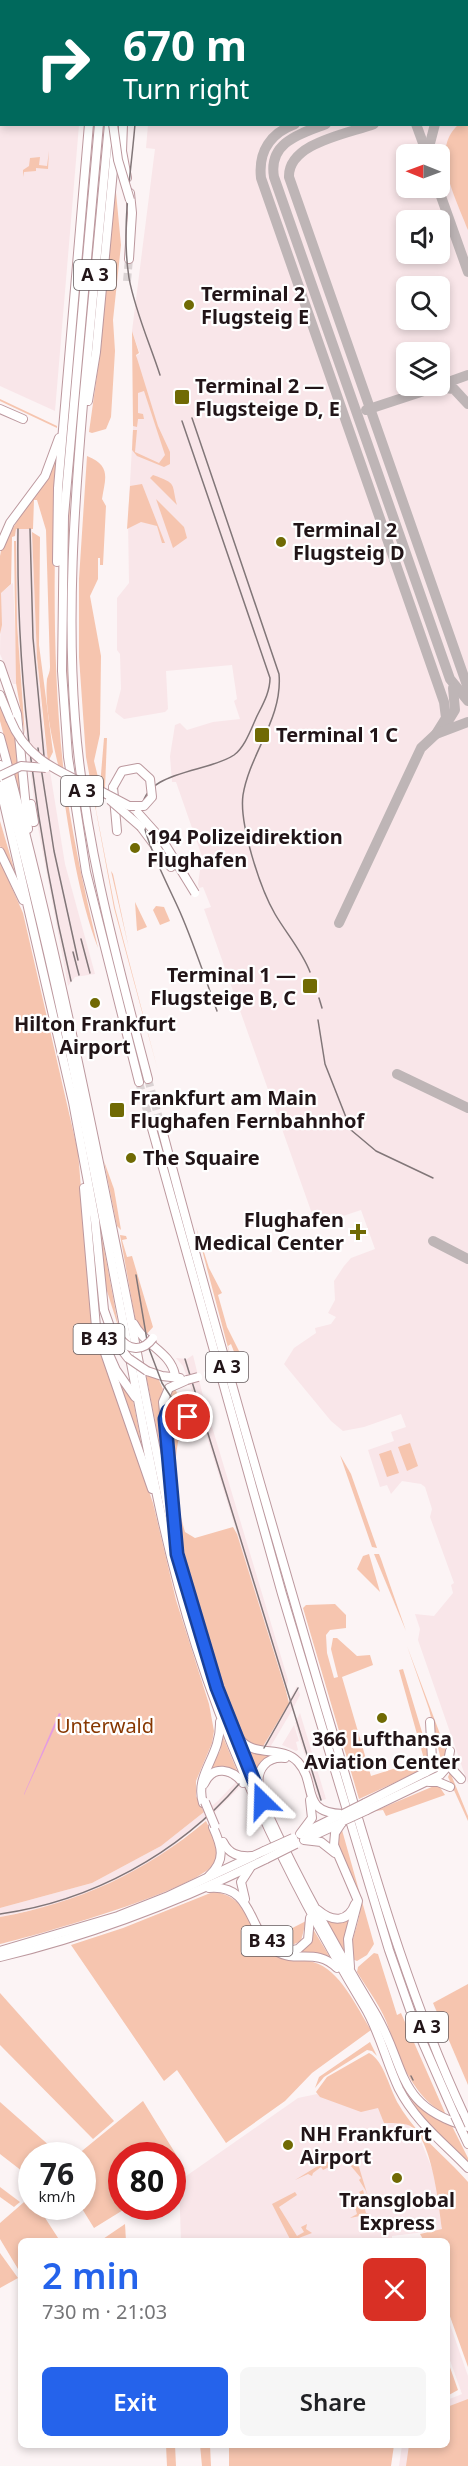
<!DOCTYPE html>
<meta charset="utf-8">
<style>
:root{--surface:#fff;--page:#f6f6f6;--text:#202124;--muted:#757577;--accent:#2563eb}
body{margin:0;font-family:"Noto Sans",sans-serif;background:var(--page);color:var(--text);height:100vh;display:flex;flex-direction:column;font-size:22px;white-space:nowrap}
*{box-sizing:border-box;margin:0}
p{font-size:20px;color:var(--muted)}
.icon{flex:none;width:33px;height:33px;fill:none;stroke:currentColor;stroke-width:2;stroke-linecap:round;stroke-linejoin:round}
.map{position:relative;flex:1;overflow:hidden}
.side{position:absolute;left:18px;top:2238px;width:432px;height:210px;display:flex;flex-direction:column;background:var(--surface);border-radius:9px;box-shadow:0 3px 9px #0003}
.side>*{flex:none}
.banner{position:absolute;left:0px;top:0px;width:468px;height:126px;box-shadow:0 3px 9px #0003;background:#00695c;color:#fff;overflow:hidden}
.needle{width:39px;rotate:271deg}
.tools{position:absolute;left:396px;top:144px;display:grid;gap:12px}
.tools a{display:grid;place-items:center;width:54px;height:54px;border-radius:9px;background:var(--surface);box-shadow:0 3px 9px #0003;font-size:30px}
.speed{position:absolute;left:18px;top:2142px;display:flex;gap:12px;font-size:30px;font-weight:700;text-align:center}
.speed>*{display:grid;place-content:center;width:78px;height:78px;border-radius:50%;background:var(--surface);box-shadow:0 3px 9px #0003;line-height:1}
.speed small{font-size:15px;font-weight:400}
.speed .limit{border:9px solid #d22;background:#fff;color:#111}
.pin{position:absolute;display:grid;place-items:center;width:51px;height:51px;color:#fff;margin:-26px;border:3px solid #fff;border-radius:50%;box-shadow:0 2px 6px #0007}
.me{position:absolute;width:66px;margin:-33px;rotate:338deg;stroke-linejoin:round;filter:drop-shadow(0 0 4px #0008)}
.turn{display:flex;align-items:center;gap:21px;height:126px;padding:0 24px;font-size:27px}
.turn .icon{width:78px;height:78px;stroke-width:2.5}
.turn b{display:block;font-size:42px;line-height:51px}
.round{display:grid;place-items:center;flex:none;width:63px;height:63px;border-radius:9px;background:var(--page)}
.head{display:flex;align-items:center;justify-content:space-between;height:102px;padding:0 24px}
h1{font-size:36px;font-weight:600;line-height:45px;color:var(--accent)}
.cta{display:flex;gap:12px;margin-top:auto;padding:12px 24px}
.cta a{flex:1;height:69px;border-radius:9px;background:var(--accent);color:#fff;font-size:24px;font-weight:600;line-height:69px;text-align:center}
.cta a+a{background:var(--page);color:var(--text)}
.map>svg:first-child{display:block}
.built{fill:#f9e6e9;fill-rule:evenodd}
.green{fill:#f6c5af}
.water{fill:#e49ce2}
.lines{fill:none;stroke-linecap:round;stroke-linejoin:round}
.taxiway{stroke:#beb5b6;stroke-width:10}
.highway-tunnel{stroke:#dbd3d4;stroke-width:8;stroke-dasharray:8 4;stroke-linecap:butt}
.highway-casing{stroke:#bc989e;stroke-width:10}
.highway{stroke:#fff;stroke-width:8}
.rail{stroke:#817678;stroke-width:1.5}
.highway-bridge-casing{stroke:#bc989e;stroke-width:10;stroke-linecap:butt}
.highway-bridge{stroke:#fff;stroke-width:8}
.route-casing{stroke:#184099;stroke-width:15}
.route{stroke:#2563eb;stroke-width:10}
.poi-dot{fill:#706a04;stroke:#fff;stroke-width:2}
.labels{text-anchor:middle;stroke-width:4.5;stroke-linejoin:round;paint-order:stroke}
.shield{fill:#fff;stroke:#645b5d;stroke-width:1.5}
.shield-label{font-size:18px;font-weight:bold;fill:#221518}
.poi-label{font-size:20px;font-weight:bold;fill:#221518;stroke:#fff;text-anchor:start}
.park-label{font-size:20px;fill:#873700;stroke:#fff}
</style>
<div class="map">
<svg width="468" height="2466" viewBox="0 0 468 2466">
<rect width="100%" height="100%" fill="#fcf4f5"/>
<!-- built -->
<g class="built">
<path d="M0,0H90L2,2V124L79,125L55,411L0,386Z"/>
<path d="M165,0H468V1784L418,1640L420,1629L415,1614L434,1616L453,1593L451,1585L454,1583L430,1517L432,1509L425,1487L421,1484L402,1481L391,1494L387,1485L380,1487L368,1450L394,1441L391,1432L406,1427L401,1414L364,1427L343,1431L331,1421L284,1364L294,1348L316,1333L315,1328L331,1324L336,1317L328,1313L335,1300L334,1281L344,1266L351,1258L375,1249L361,1210L316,1225L204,909L211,907L203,887L199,888L198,884L200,870L206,868L176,782H172L170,756L175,725L180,723L187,730L213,722L240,719L234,701L237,699L232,665L166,671L168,709L165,712L124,719L115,712L121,689L120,654L117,650V598L129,583L128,520L137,355L140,354L132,331L155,149L146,148L148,125L466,124V2ZM406,154H440V188H406ZM406,220H440V254H406ZM406,286H440V320H406ZM406,352H440V386H406Z"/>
<path d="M16,529H32L37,658L44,734L65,864L95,974L75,977L68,986L37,822L27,747L17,624Z"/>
<path d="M13,583L16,651V684H13L0,654L1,593Z"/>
<path d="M193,1355L204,1400L288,1680L286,1691L197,1405L183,1366L176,1358L187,1359Z"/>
<path d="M297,1686L300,1695L291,1712L269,1749L262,1748Z"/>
<path d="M300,1713L326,1799L319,1801L295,1723Z"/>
<path d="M294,1725L299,1741L296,1742L298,1750L296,1751L282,1745Z"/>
<path d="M237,1781L240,1786L237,1790L213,1814L162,1855L132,1873L63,1903L0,1917V1908L92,1883L161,1846L218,1801Z"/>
<path d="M317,2094L354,2108L381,2100L418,2134L437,2181L442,2230L392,2236V2241H181L179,2181L298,2098Z"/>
<path d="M447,2316L468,2376V2466H399L402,2445H447V2400L462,2394L447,2352Z"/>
</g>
<!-- green -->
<g class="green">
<path d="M468,117V230C457,200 429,151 458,125L466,124Z"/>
<path d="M49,151L48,169L36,168V171L24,172L23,177V170L29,166L30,158L40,157L39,165L47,166Z"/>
<path d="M115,182L121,245L113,320L115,351L111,417L106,429L92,433L89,432L101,346Z"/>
<path d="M132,331L139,353L136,355L158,426L170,452V464L164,467L137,456L132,450L133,430H137L135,452L159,463L165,455L144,391L138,393V413L143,414L144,419H138L137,427L133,426Z"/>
<path d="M0,399L57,426V428L0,401Z"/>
<path d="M57,456C54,559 52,662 63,765C70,827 84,888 98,948C78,895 70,837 61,779C55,748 44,712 47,679C48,675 50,672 50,667L46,530L37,500H34L33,529H16L15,536L12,537L11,584L1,593L2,625L0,634V556L2,546Z"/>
<path d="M87,456C112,466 105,479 102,499L106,506L103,565H100V558H98V579L90,596L101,656L100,734L94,761L98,777L96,810L115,908L158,1071L114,908L86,757L79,657V579Z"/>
<path d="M72,462L66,599L68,692L76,775L66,667L65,582Z"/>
<path d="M153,475C178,484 171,483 177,505L150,478Z"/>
<path d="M142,484L165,543H162L157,526L141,522L127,529L130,486Z"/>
<path d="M156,499L184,527L187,538L173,548Z"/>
<path d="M32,532L40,537L39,645L53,752L48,762L37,658Z"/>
<path d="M14,541H16L17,624L25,735L16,683Z"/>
<path d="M0,702L15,739L25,815L0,721Z"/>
<path d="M104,738H107L105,788L100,786Z"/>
<path d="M0,821L17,879L0,846Z"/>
<path d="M0,861L23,913L78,1152L92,1321L153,1503L176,1600L209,1704L214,1731L212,1743L196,1781V1796L204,1812L161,1846L92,1883L0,1908Z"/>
<path d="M111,871L113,874L129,949Z"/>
<path d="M135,902L147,927L137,931Z"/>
<path d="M156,906L164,907L170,921L160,925L153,910Z"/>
<path d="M104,1161L114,1189L121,1230L117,1226Z"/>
<path d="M97,1211L119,1329L106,1288Z"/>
<path d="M196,1227L209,1268L222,1293L218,1295L227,1327L241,1355L236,1357L231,1344L228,1346L231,1359Z"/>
<path d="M120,1235L126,1236L127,1239L122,1240L127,1257L132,1256L153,1327L145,1336L137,1328L135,1318Z"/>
<path d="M146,1375L158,1378L163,1389L160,1400L170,1498Z"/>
<path d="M116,1376L133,1400L147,1473Z"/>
<path d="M174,1387L184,1406L167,1410L165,1403Z"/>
<path d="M174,1411L186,1414C171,1453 173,1492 185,1532L195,1538L233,1527L237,1534L286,1691L289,1703L262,1748L242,1739L239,1733C212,1667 189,1596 178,1526C173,1491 171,1455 168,1420Z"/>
<path d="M410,1443L418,1466L407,1471L398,1447Z"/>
<path d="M391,1450L399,1473L387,1477L379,1454Z"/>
<path d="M340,1455L351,1474L377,1548L372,1547Z"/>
<path d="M369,1554L380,1592L357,1569L363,1556Z"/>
<path d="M374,1554H379L381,1559L406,1631Z"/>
<path d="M335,1604L346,1615V1628L330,1630L326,1635L327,1653L334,1678L338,1677L331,1649L333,1638H337L357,1656L370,1655L373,1665L342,1677L371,1776L424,1759L399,1670L403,1669L428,1752V1761L420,1771L359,1799L303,1608L306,1605Z"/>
<path d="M407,1646L446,1750V1762L441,1760L429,1709Z"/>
<path d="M223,1737L238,1773H208L220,1751Z"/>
<path d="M243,1746L273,1754L256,1777Z"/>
<path d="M450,1772L468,1816V1821L448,1777Z"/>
<path d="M434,1786H439L445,1795L386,1816L383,1810L375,1811Z"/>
<path d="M206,1821C211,1832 222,1848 217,1860C206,1888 34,1936 0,1944V1917C78,1903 146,1872 206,1821Z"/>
<path d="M342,1830L374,1944L367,1955L357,1961L352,1959L350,1953C352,1936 363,1915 360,1898C355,1876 339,1859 336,1837Z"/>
<path d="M213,1892C246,1894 253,1931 271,1954C284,1962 298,1957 313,1962C340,1969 357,2008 371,2030L312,2073L285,2101L226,2143L177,2070L164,2081L71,1945L123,1928Z"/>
<path d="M354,1912L347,1956L325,1919Z"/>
<path d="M306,1921L301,1941C289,1947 281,1949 271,1939Z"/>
<path d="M313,1929L331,1959L291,1953Z"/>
<path d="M374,1953L378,1954L397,2015L401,2013L446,2115C414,2097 400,2062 389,2029C383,2009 368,1990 357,1972L358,1967Z"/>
<path d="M468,1984V2085L433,2003Z"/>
<path d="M0,1993L114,2121L93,2139L0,2045Z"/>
<path d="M383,2035C399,2074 409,2110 451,2124L468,2158V2164C435,2134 408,2103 391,2061C388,2053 382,2042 383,2035Z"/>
<path d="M370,2042L377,2056L372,2051L367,2050L324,2077L315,2088L319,2077Z"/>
<path d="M369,2053C384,2060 390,2091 399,2105C417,2136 445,2155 468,2182V2367L447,2308V2241H424L420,2234L442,2229C439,2207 432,2134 408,2125C401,2123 391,2123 384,2123L378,2108L361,2112L320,2097L316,2092L327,2077Z"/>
<path d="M143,2101L185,2169L173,2178L172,2156H122V2206L128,2207L94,2228L81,2207L82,2156L77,2155Z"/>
<path d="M0,2102L60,2155L32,2156L31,2178L0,2154Z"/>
<path d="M355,2154L373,2213L366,2191L359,2180L361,2178L345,2159L323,2170L321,2167L313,2173L312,2176L308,2174L295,2180L321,2164Z"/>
<path d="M0,2187L20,2202L14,2207L0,2197Z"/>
<path d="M363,2190L367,2204L364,2206L366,2213L370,2214L350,2218L357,2214L355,2207L365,2201L359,2192Z"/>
<path d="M295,2192L297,2195L279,2207L297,2236L304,2232L301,2227L307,2224L306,2229L312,2233L291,2241L272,2204Z"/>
<path d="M31,2196L32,2206L38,2207L60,2241H21V2274L0,2239V2223Z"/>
<path d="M125,2224L126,2241H100Z"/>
<path d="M0,2253L18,2278L0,2288Z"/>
<path d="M447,2359L458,2390L447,2396Z"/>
<path d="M468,2399V2466H406L409,2445H447V2407Z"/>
<path d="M166,2445H175L176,2466H167Z"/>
<path d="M200,2445H210L211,2466H202Z"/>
<path d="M229,2445H394L391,2466H229Z"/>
</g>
<!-- water -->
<path class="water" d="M59,1713L61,1714L24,1795V1794Z"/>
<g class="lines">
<!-- taxiway -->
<g class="taxiway">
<path d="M421,0L422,2"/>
<path d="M466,36L468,35"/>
<path d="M466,103L468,102"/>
<path d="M295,124C271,133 258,151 261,178L444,702L446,718L436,734"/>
<path d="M326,124C300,134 268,142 274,177L450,679L468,701"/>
<path d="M374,124C347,134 288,143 289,177L468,688"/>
<path d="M416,124L427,154"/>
<path d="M428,151L435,124"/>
<path d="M438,188L468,272"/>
<path d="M440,385L468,375"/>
<path d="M434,387L454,389L468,404"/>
<path d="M366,410L439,386"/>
<path d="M444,728L455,710L453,688"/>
<path d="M339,923L421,748L436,734L468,722"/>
<path d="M397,1074L468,1108"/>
<path d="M433,1241L468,1259"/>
</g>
<!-- highway-tunnel -->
<g class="highway-tunnel">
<path d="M127,281L129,259"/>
<path d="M148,1079L160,1122"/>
<path d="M139,1082L151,1125"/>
</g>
<!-- highway casing -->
<g class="highway-casing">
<g id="highway">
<path d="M100,2V0"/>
<path d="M110,2V0"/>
<path d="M120,2V0"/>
<path d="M131,2V0"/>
<path d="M99,124L64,516L62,671L68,757L86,872L139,1082"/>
<path d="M109,124C101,218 92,311 83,404C74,510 67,613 75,719C84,842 117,960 148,1079"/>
<path d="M123,124L122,151L127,178"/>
<path d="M129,259L132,213L130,193"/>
<path d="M88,401L96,352L115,149"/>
<path d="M0,409L23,419"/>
<path d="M0,546L10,523L45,476L59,438"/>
<path d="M57,562L58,488L89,124"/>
<path d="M0,665L17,714L28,829"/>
<path d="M0,695L10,719"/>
<path d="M0,737C51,923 89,1111 127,1301C154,1439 176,1576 224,1709C263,1815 316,1915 374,2011C408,2067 393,2105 468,2127"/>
<path d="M0,765C50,941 85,1121 119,1301C142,1416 160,1534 196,1646C237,1774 295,1891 364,2006C380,2032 386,2062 399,2089C416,2122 443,2142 468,2168"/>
<path d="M0,786L73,1102L95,1220L104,1310L115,1341"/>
<path d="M113,787L117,831"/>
<path d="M31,804L34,822"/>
<path d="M141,827L171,867"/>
<path d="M0,852L23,900"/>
<path d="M160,1122C212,1319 269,1515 326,1710C368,1850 405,1991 468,2123"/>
<path d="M151,1125L282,1594L389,1950L416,2027L455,2116"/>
<path d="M84,1188L96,1327L152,1489"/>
<path d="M134,1324C145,1346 170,1351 175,1375"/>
<path d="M108,1352L116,1370L135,1397"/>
<path d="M147,1371L162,1376L180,1378"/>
<path d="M165,1418L173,1408L184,1410L188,1420L180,1436"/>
<path d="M176,1530L163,1402L169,1388L187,1380"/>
<path d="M239,1738C254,1759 281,1744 298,1762C318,1784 299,1813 343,1814"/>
<path d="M426,1772L432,1759L430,1722"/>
<path d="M429,1782H438L450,1787"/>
<path d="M204,1784C213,1764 232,1769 243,1783"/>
<path d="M259,1787C256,1769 267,1756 285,1758"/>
<path d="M203,1803C194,1774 221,1757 220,1722"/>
<path d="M365,1803L436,1767H450L461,1779"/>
<path d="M367,1810L440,1775L447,1767L450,1751"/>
<path d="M343,1821L335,1833L334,1845L358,1901L348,1939L350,1967"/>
<path d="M305,1832L340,1815"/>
<path d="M300,1834L312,1818L310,1800"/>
<path d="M306,1839L343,1822"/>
<path d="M304,1840L321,1842L335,1853"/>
<path d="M223,1842C229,1854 238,1857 252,1856"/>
<path d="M209,1876C226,1860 222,1847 213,1827"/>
<path d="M209,1888C255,1884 247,1932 276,1951C296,1964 316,1947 337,1968"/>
<path d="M245,1899L241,1882L250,1868"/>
<path d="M318,1910C332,1922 348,1923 355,1904"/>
<path d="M0,1951L118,1916L166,1897L264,1851"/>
<path d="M288,1951L298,1949L308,1940L310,1918"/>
<path d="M0,1957C93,1935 180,1901 266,1859"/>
<path d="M461,2129L468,2144"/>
</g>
</g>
<!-- highway -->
<use href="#highway" class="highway"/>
<!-- rail -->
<g class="rail">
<path d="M150,2V0"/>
<path d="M135,124C131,174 121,228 129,278C135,311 150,344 160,375"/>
<path d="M192,418L279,674C283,718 250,753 243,795C239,824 260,888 275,914C286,933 302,951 310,972"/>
<path d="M182,421L270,678C270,692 263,704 257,716C251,729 245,747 234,755C208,773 143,770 142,810C141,835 170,889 180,912C194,944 205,978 217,1011"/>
<path d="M18,529C16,681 36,833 71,981"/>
<path d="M30,529L33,638L44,756"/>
<path d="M38,748L54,851L78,960"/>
<path d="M81,939L90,973"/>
<path d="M73,952L79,975"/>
<path d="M319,998L322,1008"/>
<path d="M318,1020L325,1064L351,1130L376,1151L433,1178"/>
<path d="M136,1275L148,1346L162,1383L195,1434"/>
<path d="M185,1359L321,1800"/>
<path d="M264,1748L298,1688"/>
<path d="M0,1914C92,1901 178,1854 239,1784"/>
<path d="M411,2076L413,2080"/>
</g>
<!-- highway-bridge casing -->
<g class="highway-bridge-casing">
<g id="highway-bridge">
<path d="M113,124L118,160L130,200"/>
<path d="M10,719C25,757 54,769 89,786"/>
<path d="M0,776L21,766L46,768"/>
<path d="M93,787L129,806H144L152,797L150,779L138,768L122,771L113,787"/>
<path d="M110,800L141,827"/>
<path d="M138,813L163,841L195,893"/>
<path d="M119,1337C128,1351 143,1352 153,1338"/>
<path d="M115,1341L128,1358L147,1371"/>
<path d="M208,1374L229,1366"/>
<path d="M187,1380L198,1377"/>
<path d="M205,1802L215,1826"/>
<path d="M343,1814L365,1803"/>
<path d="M343,1821L367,1810"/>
<path d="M264,1851L293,1838"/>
<path d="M266,1859L296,1844"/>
<path d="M455,2116L461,2129"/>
</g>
</g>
<!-- highway-bridge -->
<use href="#highway-bridge" class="highway-bridge"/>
</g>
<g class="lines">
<!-- route casing -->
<g class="route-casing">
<path id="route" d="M188,1417L184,1410L177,1407L168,1411L165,1419L177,1554L217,1688L262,1801"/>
</g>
<!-- route -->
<use href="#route" class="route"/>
</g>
<!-- markers -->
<g class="poi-dot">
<circle cx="189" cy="305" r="6"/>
<rect x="174" y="389" width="16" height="16" rx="3"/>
<circle cx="281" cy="542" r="6"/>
<rect x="254" y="727" width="16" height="16" rx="3"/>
<circle cx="135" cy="848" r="6"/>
<rect x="302" y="978" width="16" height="16" rx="3"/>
<circle cx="95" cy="1003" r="6"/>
<rect x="109" y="1102" width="16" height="16" rx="3"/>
<circle cx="131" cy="1158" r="6"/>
<path d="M355 1223h6v6h6v6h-6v6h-6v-6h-6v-6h6z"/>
<circle cx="382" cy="1718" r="6"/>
<circle cx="288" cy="2145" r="6"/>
<circle cx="397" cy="2178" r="6"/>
</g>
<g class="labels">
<!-- shield labels -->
<g class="shield">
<rect x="74" y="260" width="42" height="30" rx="4.5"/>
<rect x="61" y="776" width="42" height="30" rx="4.5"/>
<rect x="73.5" y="1324" width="51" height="30" rx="4.5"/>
<rect x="206" y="1352" width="42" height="30" rx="4.5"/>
<rect x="241.5" y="1926" width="51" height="30" rx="4.5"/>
<rect x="406" y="2012" width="42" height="30" rx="4.5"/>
</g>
<g class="shield-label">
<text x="95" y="281">A 3</text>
<text x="82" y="797">A 3</text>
<text x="99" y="1345">B 43</text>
<text x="227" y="1373">A 3</text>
<text x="267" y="1947">B 43</text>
<text x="427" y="2033">A 3</text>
</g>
<!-- poi labels -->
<g class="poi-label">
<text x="201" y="301">Terminal 2<tspan x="201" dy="23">Flugsteig E</tspan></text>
<text x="195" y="393">Terminal 2 —<tspan x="195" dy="23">Flugsteige D, E</tspan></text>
<text x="293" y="537">Terminal 2<tspan x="293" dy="23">Flugsteig D</tspan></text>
<text x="276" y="742">Terminal 1 C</text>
<text x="147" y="844">194 Polizeidirektion<tspan x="147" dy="23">Flughafen</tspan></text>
<text x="296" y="982" text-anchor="end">Terminal 1 —<tspan x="296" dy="23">Flugsteige B, C</tspan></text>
<text x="95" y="1031" text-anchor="middle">Hilton Frankfurt<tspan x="95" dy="23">Airport</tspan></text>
<text x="130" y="1105">Frankfurt am Main<tspan x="130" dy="23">Flughafen Fernbahnhof</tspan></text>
<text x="143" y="1165">The Squaire</text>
<text x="344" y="1227" text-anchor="end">Flughafen<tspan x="344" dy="23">Medical Center</tspan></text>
<text x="382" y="1746" text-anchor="middle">366 Lufthansa<tspan x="382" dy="23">Aviation Center</tspan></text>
<text x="300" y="2141">NH Frankfurt<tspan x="300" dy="23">Airport</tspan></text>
<text x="397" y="2207" text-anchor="middle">Transglobal<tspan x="397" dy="23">Express</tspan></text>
</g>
<!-- park labels -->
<g class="park-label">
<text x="105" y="1733">Unterwald</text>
</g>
</g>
</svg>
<div class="tools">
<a><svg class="needle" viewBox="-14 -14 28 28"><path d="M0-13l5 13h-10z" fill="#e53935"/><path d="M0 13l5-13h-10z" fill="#757577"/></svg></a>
<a><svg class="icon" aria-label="sound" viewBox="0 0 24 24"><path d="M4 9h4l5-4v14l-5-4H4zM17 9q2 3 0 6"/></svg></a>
<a><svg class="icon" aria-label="search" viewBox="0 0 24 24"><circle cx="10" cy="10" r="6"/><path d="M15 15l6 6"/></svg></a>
<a><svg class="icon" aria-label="layers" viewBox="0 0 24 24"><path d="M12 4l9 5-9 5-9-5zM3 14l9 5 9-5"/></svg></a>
</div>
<div class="speed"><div>76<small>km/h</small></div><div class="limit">80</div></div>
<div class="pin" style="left:188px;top:1417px;background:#d93025"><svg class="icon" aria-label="arrive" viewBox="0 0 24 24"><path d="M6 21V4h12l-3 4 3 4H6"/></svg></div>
<svg class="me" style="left:262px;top:1801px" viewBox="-20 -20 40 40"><path d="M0-17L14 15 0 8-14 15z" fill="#2563eb" stroke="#fff" stroke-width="4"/></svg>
<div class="banner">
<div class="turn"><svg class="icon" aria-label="right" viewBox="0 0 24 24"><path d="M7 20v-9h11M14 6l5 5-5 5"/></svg><div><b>670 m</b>Turn right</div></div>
</div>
<section class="side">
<div class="head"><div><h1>2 min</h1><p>730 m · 21:03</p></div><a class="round" style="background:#d93025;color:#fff"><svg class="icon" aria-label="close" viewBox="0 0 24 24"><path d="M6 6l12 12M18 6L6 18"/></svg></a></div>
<div class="cta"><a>Exit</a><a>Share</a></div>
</section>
</div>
